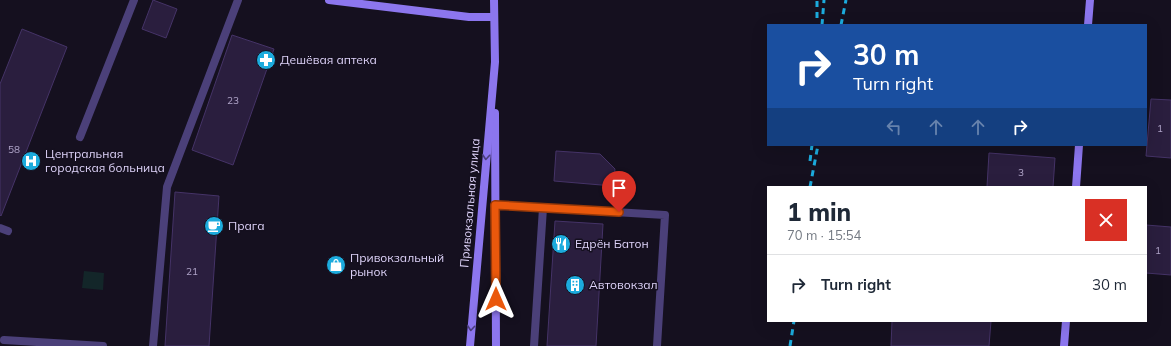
<!DOCTYPE html>
<meta charset="utf-8">
<style>
:root{--surface:#fff;--page:#f2f2f3;--text:#1f2937;--muted:#747a83;--line:#e0e1e3}
body{margin:0;font-family:Mulish,sans-serif;background:var(--page);color:var(--text);height:100vh;display:flex;flex-direction:column;font-size:15px;white-space:nowrap}
*{box-sizing:border-box;margin:0}
p{font-size:13px;color:var(--muted)}
.icon{flex:none;width:22px;height:22px;fill:none;stroke:currentColor;stroke-width:2;stroke-linecap:round;stroke-linejoin:round}
.map{position:relative;flex:1;overflow:hidden}
.sheet{position:absolute;left:767px;top:186px;width:380px;height:136px;display:flex;flex-direction:column;background:var(--surface);border-radius:0px;box-shadow:0 4px 16px #0002}
.sheet>*{flex:none}
.banner{position:absolute;left:767px;top:24px;width:380px;height:122px;border-radius:0px;box-shadow:0 4px 16px #0002;background:#1a4fa0;color:#fff;overflow:hidden}
.pin{position:absolute;display:grid;place-items:center;width:34px;height:34px;color:#fff;margin:-41px -17px;border-radius:50% 50% 50% 0;rotate:-45deg;box-shadow:0 0 4px #0007}
.pin .icon{rotate:45deg}
.me{position:absolute;width:44px;margin:-22px;rotate:0deg;stroke-linejoin:round;filter:drop-shadow(0 0 3px #0008)}
.turn{display:flex;align-items:center;gap:14px;height:84px;padding:0 20px;font-size:18px}
.turn .icon{width:52px;height:52px;stroke-width:2.5}
.turn b{display:block;font-size:28px;line-height:34px}
.lanes{display:flex;align-items:center;height:38px;padding:0 20px;background:#0003;justify-content:center;gap:20px;direction:ltr}
.lanes .off{opacity:.35}
.round{display:grid;place-items:center;flex:none;width:42px;height:42px;border-radius:0px;background:var(--page)}
.summary{display:flex;align-items:center;justify-content:space-between;height:68px;padding:0 20px}
h1{font-size:24px;font-weight:800;line-height:30px}
ul{padding:0;list-style:none}
li{display:flex;align-items:center;gap:12px;height:60px;padding:0 20px;border-top:1px solid var(--line)}
li div{flex:1}
li b{display:block;font-size:15px}
li em{font-style:normal}
.map>svg:first-child{display:block}
.green{fill:#132629}
.building{fill:#2a1e3e;stroke:#453367}
.lines{fill:none;stroke-linecap:round;stroke-linejoin:round}
.lane{stroke:#4b4079;stroke-width:8}
.secondary{stroke:#8c76ee;stroke-width:8}
.rail{stroke:#1cabdd;stroke-width:3;stroke-dasharray:6 5;stroke-linecap:butt}
.oneway{stroke:#4b3e7c}
.route-casing{stroke:#983908;stroke-width:10}
.route{stroke:#ea580c;stroke-width:7}
.labels{text-anchor:middle;stroke-width:3;stroke-linejoin:round;paint-order:stroke}
.number-label{font-size:10px;fill:#b1a6ca}
.poi-label{font-size:12px;fill:#ded3f9;stroke:#15101f;text-anchor:start}
.street-label{font-size:12px;fill:#ded3f9;stroke:#15101f}
</style>
<div class="map">
<svg width="1171" height="346" viewBox="0 0 1171 346">
<rect width="100%" height="100%" fill="#15101f"/>
<!-- green -->
<path class="green" d="M84,271L104,273L103,290L82,288Z"/>
<!-- building -->
<g class="building">
<path d="M153,0L177,9L166,38L142,29Z"/>
<path d="M22,29L67,47L1,216L0,215V84Z"/>
<path d="M232,35L274,49L233,165L192,150Z"/>
<path d="M1151,99L1171,100V158L1146,156Z"/>
<path d="M556,151L600,154L615,169L613,186L554,181Z"/>
<path d="M989,153L1055,158L1053,187H987Z"/>
<path d="M175,192L219,196L209,346H165Z"/>
<path d="M555,221L603,224L596,346H547Z"/>
<path d="M1146,225L1171,227V275L1146,273Z"/>
<path d="M892,321H991L989,346H891Z"/>
</g>
<g class="lines">
<!-- lane -->
<g class="lane">
<path d="M80,137L134,0"/>
<path d="M495,205L665,215L657,346"/>
<path d="M0,228L8,231"/>
<path d="M4,340L103,346"/>
<path d="M153,346L167,187L238,0"/>
<path d="M534,346L543,208"/>
</g>
<!-- secondary -->
<g class="secondary">
<path d="M329,0L469,17H494"/>
<path d="M1088,25L1090,0"/>
<path d="M495,113L496,346"/>
<path d="M1076,187L1079,145"/>
<path d="M470,346L495,62L494,0"/>
<path d="M1064,346L1066,321"/>
</g>
<!-- rail -->
<g class="rail">
<path d="M817,18V0"/>
<path d="M822,25L824,0"/>
<path d="M841,25L846,0"/>
<path d="M810,161L812,145"/>
<path d="M810,187L818,145"/>
<path d="M790,346L794,321"/>
</g>
</g>
<!-- one-way arrows -->
<defs><path id="oneway-chevron" d="M-2-3.5L2.5 0L-2 3.5" fill="none" stroke-width="1.6" stroke-linecap="round" stroke-linejoin="round"/></defs>
<g class="oneway">
<use href="#oneway-chevron" transform="translate(486 157) rotate(95)"/>
<use href="#oneway-chevron" transform="translate(471 328) rotate(95)"/>
</g>
<g class="lines">
<!-- route casing -->
<g class="route-casing">
<path id="route" d="M496,299L495,205L619,212"/>
</g>
<!-- route -->
<use href="#route" class="route"/>
</g>
<!-- icons -->
<defs>
<g id="pharmacy-disc" transform="scale(1)"><circle r="9.5" fill="#1cabdd" stroke="#15101f"/><path d="M-2-6h4v4h4v4h-4v4h-4v-4h-4v-4h4Z" fill="#fff"/></g>
<g id="hospital-disc" transform="scale(1)"><circle r="9.5" fill="#1cabdd" stroke="#15101f"/><path d="M-5-5h3v3.5h4V-5h3V5h-3V1.5h-4V5h-3Z" fill="#fff"/></g>
<g id="cafe-disc" transform="scale(1)"><circle r="9.5" fill="#1cabdd" stroke="#15101f"/><path d="M-5.5-4.5H6V0H3Q3 3.5 0 3.5H-2.5Q-5.5 3.5-5.5 0ZM3-3.2v2h1.7v-2ZM-6 4.5H4V6H-6Z" fill="#fff"/></g>
<g id="restaurant-disc" transform="scale(1)"><circle r="9.5" fill="#1cabdd" stroke="#15101f"/><path d="M-5-6h1v4h1v-4h1v4h1v-4h1v5L-1.5 .5V6h-2V.5L-5-1ZM5-6V6H3V1.5H1.5Q1.5-4 5-6Z" fill="#fff"/></g>
<g id="shop-disc" transform="scale(1)"><circle r="9.5" fill="#1cabdd" stroke="#15101f"/><path d="M-5-2.5h2.3a2.7 3.5 0 0 1 5.4 0H5L5.5 6h-11ZM-1.5-2.5h3a1.5 2.3 0 0 0-3 0Z" fill="#fff"/></g>
<g id="building-disc" transform="scale(1)"><circle r="9.5" fill="#1cabdd" stroke="#15101f"/><path d="M-4-6H4V6H1V3H-1V6H-4ZM-2.5-4.3h1.7v1.8h-1.7ZM.8-4.3h1.7v1.8H.8ZM-2.5-1h1.7V.8h-1.7ZM.8-1h1.7V.8H.8Z" fill="#fff"/></g>
</defs>
<g fill-rule="evenodd">
<use href="#pharmacy-disc" x="266" y="60"/>
<use href="#hospital-disc" x="31" y="161"/>
<use href="#cafe-disc" x="214" y="226"/>
<use href="#restaurant-disc" x="561" y="244"/>
<use href="#shop-disc" x="336" y="265"/>
<use href="#building-disc" x="575" y="285"/>
</g>
<g class="labels">
<!-- number labels -->
<g class="number-label">
<text x="233" y="104">23</text>
<text x="1160" y="132">1</text>
<text x="14" y="153">58</text>
<text x="1021" y="176">3</text>
<text x="1158" y="254">1</text>
<text x="192" y="275">21</text>
</g>
<!-- poi labels -->
<g class="poi-label">
<text x="280" y="64">Дешёвая аптека</text>
<text x="45" y="158">Центральная<tspan x="45" dy="14">городская больница</tspan></text>
<text x="228" y="230">Прага</text>
<text x="575" y="248">Едрён Батон</text>
<text x="350" y="262">Привокзальный<tspan x="350" dy="14">рынок</tspan></text>
<text x="589" y="289">Автовокзал</text>
</g>
<!-- street labels -->
<g class="street-label">
<text transform="translate(470 203) rotate(-85)" y="4">Привокзальная улица</text>
</g>
</g>
</svg>
<div class="pin" style="left:619px;top:212px;background:#d93025"><svg class="icon" aria-label="arrive" viewBox="0 0 24 24"><path d="M6 21V4h12l-3 4 3 4H6"/></svg></div>
<svg class="me" style="left:496px;top:299px" viewBox="-20 -20 40 40"><path d="M0-17L14 15 0 8-14 15z" fill="#ea580c" stroke="#fff" stroke-width="4"/></svg>
<div class="banner">
<div class="turn"><svg class="icon" aria-label="right" viewBox="0 0 24 24"><path d="M7 20v-9h11M14 6l5 5-5 5"/></svg><div><b>30 m</b>Turn right</div></div>
<div class="lanes"><svg class="icon off" aria-label="left" viewBox="0 0 24 24"><path d="M17 20v-9H6M10 6l-5 5 5 5"/></svg><svg class="icon off" aria-label="ahead" viewBox="0 0 24 24"><path d="M12 20V5M6 11l6-6 6 6"/></svg><svg class="icon off" aria-label="ahead" viewBox="0 0 24 24"><path d="M12 20V5M6 11l6-6 6 6"/></svg><svg class="icon" aria-label="right" viewBox="0 0 24 24"><path d="M7 20v-9h11M14 6l5 5-5 5"/></svg></div>
</div>
<section class="sheet">
<div class="summary"><div><h1>1 min</h1><p>70 m · 15:54</p></div><a class="round" style="background:#d93025;color:#fff"><svg class="icon" aria-label="close" viewBox="0 0 24 24"><path d="M6 6l12 12M18 6L6 18"/></svg></a></div>
<ul>
<li><svg class="icon" aria-label="right" viewBox="0 0 24 24"><path d="M7 20v-9h11M14 6l5 5-5 5"/></svg><div><b>Turn right</b></div><em>30 m</em></li>
</ul>
</section>
</div>
